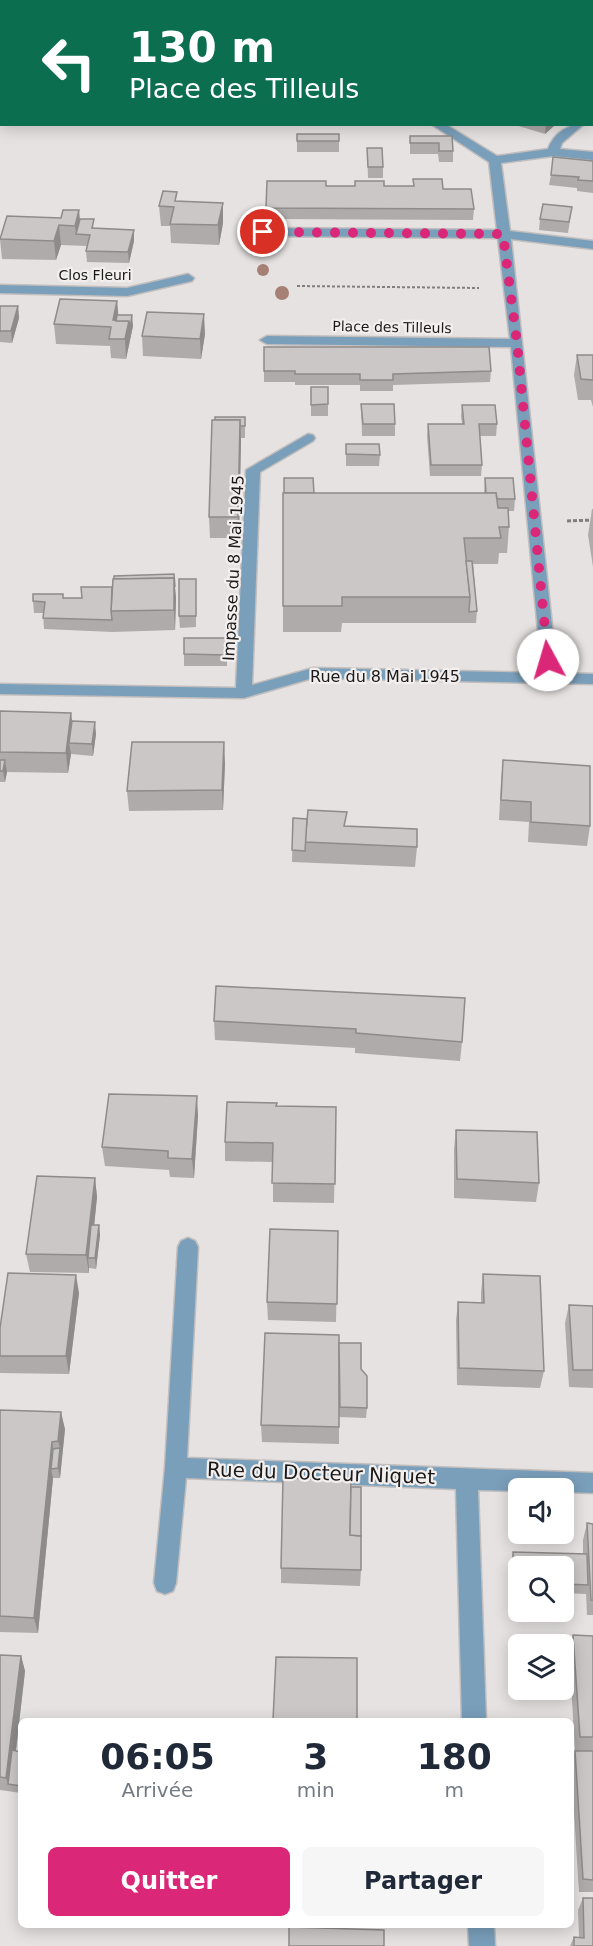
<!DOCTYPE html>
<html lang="fr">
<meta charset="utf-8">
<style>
:root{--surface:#fff;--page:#f6f6f7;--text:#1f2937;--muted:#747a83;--accent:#db2777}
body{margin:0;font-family:"DejaVu Sans",sans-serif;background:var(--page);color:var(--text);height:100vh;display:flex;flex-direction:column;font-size:22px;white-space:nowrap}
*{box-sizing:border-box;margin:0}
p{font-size:20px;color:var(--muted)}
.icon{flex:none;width:33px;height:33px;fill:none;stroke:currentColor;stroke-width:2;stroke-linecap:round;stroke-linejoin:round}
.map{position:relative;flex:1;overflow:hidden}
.sheet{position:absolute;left:18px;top:1718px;width:556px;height:210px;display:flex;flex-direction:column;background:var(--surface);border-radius:9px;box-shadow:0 3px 15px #0003}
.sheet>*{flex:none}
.guide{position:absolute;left:0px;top:0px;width:594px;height:126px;box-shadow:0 3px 15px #0003;background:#0b6e4f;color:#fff;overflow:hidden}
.controls{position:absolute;left:508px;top:1478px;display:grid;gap:12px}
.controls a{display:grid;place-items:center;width:66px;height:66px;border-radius:9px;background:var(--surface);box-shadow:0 3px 15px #0003;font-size:30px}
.pin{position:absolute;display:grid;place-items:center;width:51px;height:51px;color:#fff;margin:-26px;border:3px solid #fff;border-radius:50%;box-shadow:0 2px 6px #0007}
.me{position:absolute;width:66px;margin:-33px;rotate:354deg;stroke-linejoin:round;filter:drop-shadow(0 0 4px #0008)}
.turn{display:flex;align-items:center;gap:21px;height:126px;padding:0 30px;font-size:27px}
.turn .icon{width:78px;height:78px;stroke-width:2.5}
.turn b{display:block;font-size:42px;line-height:51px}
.eta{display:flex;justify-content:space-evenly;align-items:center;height:102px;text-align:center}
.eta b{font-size:36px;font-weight:700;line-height:42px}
.primary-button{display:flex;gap:12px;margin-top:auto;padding:12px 30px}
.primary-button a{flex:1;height:69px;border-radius:9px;background:var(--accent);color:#fff;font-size:24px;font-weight:700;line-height:69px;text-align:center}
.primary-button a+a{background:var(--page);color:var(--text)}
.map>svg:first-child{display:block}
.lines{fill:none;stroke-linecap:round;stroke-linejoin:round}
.minor-casing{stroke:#c1bebd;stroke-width:3}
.path-far1{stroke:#817f7e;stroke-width:2;stroke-dasharray:3 2;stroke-linecap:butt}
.path{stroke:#817f7e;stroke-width:3;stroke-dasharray:4 2;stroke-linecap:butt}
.minor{fill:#7a9fbb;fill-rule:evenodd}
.tree{fill:#a68074}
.wall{fill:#afabaa}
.shaded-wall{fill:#8e8b8b}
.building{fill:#cbc7c6;stroke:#8e8b8b;stroke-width:1.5}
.route{stroke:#db2777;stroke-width:10;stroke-dasharray:0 18}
.labels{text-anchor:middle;stroke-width:4.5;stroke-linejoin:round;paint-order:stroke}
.far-street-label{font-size:14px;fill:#1b1a1a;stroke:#f3efee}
.street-label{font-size:16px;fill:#1b1a1a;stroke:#f3efee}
.near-street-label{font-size:20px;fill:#1b1a1a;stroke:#f3efee}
</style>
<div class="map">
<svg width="593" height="1946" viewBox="0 0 593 1946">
<rect width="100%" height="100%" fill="#e5e2e1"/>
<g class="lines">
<!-- minor casing -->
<g class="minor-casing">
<g id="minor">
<rect x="592" y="111" width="1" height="6"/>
<path d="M431,124H445L497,156L548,149C554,133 568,124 584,124L562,143L560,149L593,152V160L553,156L501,163L510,231L593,241V249L511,239L557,673L593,674V684L313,678L244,698L0,694V684L236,688L246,470L308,434L313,435L315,438L313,441L260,472L252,685L313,668L542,673L511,347L267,344L260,340L267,336L510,339L498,238L263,236L257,232L263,228L497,230L489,162Z"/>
<path d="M188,274L194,278L192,281L127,296L0,293V285L127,288Z"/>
<path d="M188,1238L195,1241L198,1247L187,1458L593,1473V1493L564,1492V1488H519V1491L478,1490L486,1720H462L456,1489L186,1478L176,1583L173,1591L165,1594L157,1591L154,1583L165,1468L178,1247L181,1241Z"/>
<path d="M468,1924H494L495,1946H469Z"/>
</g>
</g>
<!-- path-far1 -->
<path class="path-far1" d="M297,286L479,288"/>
<!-- path -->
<path class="path" d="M567,521L593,520"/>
<!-- minor -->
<use href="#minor" class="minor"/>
</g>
<!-- trees -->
<g class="tree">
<circle cx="263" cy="270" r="6"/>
<circle cx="282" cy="293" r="7"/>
</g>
<!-- wall -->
<g class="wall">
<rect x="468" y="0" width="39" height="2"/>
<rect x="524" y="0" width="12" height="2"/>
<rect x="554" y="0" width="34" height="2"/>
<path d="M512,124H556L545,134Z"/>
<path d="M297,134L339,141V152H297Z"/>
<path d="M410,136H452L453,151V162H439L438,154H410Z"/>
<path d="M367,148L383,167V178H368Z"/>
<path d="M593,161V193L577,191V188L549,185L551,175Z"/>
<path d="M413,179L443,189L474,209L473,220L266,219V208L326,186H413Z"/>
<path d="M178,202L223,223L219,245L171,243L170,226H161L159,206Z"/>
<path d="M572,207L568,233L539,230L540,219Z"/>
<path d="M80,219L95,228L134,230V241L129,263L87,262L86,251L87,246L61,245L56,260L2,259L0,239Z"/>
<path d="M117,301L118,315L133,326L126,359L111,358L110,346L56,344L54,324Z"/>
<path d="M0,306H18L19,318L12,343L0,342Z"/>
<path d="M205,334L201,359L143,356L142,336Z"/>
<path d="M264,347L491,371L490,382L393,385V391H360V385H295V382H264Z"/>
<path d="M577,355H593V407L591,400H578L574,375Z"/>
<rect x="311" y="387" width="17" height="29"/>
<path d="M361,404L395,424V436H362Z"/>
<path d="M462,405L497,424L496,436H480L482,465L481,476H430L427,436L428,424H462L461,416Z"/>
<path d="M245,417V438H241L239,538H210L209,517L215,420Z"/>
<path d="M346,444L380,455L379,466H346Z"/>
<path d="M485,478L515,499L514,511H508L509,527L507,553H499L498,564H473L477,611L476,623H342L341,632H283V493H484Z"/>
<path d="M592,509H593V567L588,535Z"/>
<path d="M174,574L176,598L175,630L113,632L44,629L43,613H34L33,601L63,598H82L112,587Z"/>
<path d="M196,579V627L180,628L179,616Z"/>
<path d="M227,638V666H184V654Z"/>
<path d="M0,711L72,721L96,734L93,756L71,754L68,773L7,772L5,782H0Z"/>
<path d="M503,760L590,826L587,846L528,842L529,822L499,820L501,781Z"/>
<path d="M225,763L223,810L129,811L127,791Z"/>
<path d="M293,818L346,826L417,847L415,867L292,862Z"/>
<path d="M216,986L462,1042L460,1061L355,1053V1048L215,1040L214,1021Z"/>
<path d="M277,1103V1106L336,1107L334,1203L273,1202V1162L225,1161V1142Z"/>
<path d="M198,1115L194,1178L170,1177L169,1170L105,1166L102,1147Z"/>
<path d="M456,1130L539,1183L536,1202L454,1198V1149Z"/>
<path d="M95,1178L97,1197L94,1225H99L100,1235L96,1269L89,1268V1273L30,1272L26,1254Z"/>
<path d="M338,1231L336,1322L268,1320L267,1302Z"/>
<path d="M483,1274L544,1371L540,1388L457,1385L456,1320L458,1302L481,1303V1292Z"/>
<path d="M79,1293L69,1374L0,1373V1328Z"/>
<path d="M569,1305L593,1306V1388L569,1387L565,1323Z"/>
<path d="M339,1343L361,1369L367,1408L366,1418L339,1417V1444L262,1442L261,1425Z"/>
<path d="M0,1410L65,1429L60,1478H53L38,1633L0,1632Z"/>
<path d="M351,1487L361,1570L360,1586L281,1583V1568Z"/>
<path d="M587,1523L593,1524V1615H587L586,1594L564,1593V1566H519V1591H512L511,1561L513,1552L583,1554V1540Z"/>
<path d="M573,1635L593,1636V1892H579L572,1781V1762L575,1751L569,1650Z"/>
<path d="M0,1655L21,1656L25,1671L16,1751L21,1752V1793L0,1790Z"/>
<path d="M583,1898L593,1946H570L574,1937L579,1938L578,1910Z"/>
</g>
<!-- shaded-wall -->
<g class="shaded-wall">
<path d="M546,124H556L545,134Z"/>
<path d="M223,203V223L219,245L218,225Z"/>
<path d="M79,210L81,230L76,234L75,226Z"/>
<path d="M59,225L61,245L56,260L54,241Z"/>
<path d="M134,230V241L129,263L128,252Z"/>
<path d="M117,301L119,321L114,329L115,340L113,320Z"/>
<path d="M18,306L19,318L12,343L11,331Z"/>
<path d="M204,314L205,334L201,359L200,339Z"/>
<path d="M132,315L133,326L126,359L125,339L129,321Z"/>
<path d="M240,420L241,440L239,538L238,517Z"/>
<path d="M174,578L176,598L175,630L174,610Z"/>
<path d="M71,713L74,733L69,743L71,754L68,773L66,753Z"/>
<path d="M95,722L96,734L93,756L92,744Z"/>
<path d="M224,742L225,763L223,810L222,790Z"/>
<path d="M5,760L7,772L5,782L3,771Z"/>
<path d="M197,1096L198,1115L194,1178L192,1159Z"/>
<path d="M95,1178L97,1197L91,1258H88L89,1268V1273L86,1255Z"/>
<path d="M99,1225L100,1235L96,1269L95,1258Z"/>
<path d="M76,1275L79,1293L69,1374L66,1356Z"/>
<path d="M61,1412L65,1429L60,1478L58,1468L60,1448L58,1441Z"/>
<path d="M52,1442L55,1458L51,1469L53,1478L38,1633L34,1618Z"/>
<path d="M21,1656L25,1671L12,1784H8L6,1778Z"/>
</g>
<!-- building -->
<g class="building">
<path d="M388,0H416L439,2H388Z"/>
<rect x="484" y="0" width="23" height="2"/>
<rect x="592" y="16" width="1" height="23"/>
<rect x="297" y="134" width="42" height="7"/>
<path d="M410,136H452L453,151H439V143H410Z"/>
<path d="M367,148H382L383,167H368Z"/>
<path d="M553,157L593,161V181L578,180L579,177L551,175Z"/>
<path d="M413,179H442L443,189H471L474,209L266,208L267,181H326V186H355V181H384V186H414Z"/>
<path d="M163,191L177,192L175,201L223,203L218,225L170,224L174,207L159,206Z"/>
<path d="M543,204L572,207L569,222L540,219Z"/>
<path d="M63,210H79L75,226L59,225L54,241L0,239L7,216L61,218Z"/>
<path d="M80,219H94L92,228L134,230L128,252L86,251L90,235L76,234Z"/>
<path d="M60,299L117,301L113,320L129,321L125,339H109L111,327L54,324Z"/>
<path d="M0,306H18L11,331H0Z"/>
<path d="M147,312L204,314L200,339L142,336Z"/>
<path d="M117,315H132L130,329L129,321H116Z"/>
<path d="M264,347H489L491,371L393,374V380H360V374H295V371H264Z"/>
<path d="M577,355H593V380L581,379Z"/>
<path d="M311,387H328V404L311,405Z"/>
<path d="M361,404H394L395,424H363Z"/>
<path d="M462,405H495L497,424H479L482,465H431L428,424H464Z"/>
<path d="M215,417H245V426H240V420H215Z"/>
<path d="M212,420H240L238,517H209Z"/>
<path d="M346,444H379L380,455L346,454Z"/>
<path d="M284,478H313L314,493H284Z"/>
<path d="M485,478H513L515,499H497L496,493H486Z"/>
<path d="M283,493H496L498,508H508L509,527H499L501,538H464L470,597H342V606H283Z"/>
<path d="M466,561H472L477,611L469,612L470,597Z"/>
<path d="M174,574L175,587L174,578L114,579V576Z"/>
<path d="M174,578V610L111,611L113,579Z"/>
<rect x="179" y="579" width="17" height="37"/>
<path d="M81,587H112L111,611L112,620L43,618L45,602L33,601V594H63V598H82Z"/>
<path d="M184,638H227L226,655L184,654Z"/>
<path d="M0,711L71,713L66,753L0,752Z"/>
<path d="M72,721L95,722L92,744L69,743Z"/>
<path d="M132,742H224L222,790L127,791Z"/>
<path d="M0,760H5L3,771H0Z"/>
<path d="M503,760L590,766V826L531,822V802L501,800Z"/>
<path d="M308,810L347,812L344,826L417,829V847L305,842Z"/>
<path d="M293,818L307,819L305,851L292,850Z"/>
<path d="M216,986L465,998L462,1042L356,1033V1029L214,1021Z"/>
<path d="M109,1094L197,1096L192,1159L168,1158V1151L102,1147Z"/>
<path d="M227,1102L277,1103L276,1106L336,1107L335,1184L272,1183L273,1143L225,1142Z"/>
<path d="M456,1130L537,1132L539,1183L457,1179Z"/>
<path d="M37,1176L95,1178L86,1255L26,1254Z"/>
<path d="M91,1225H99L95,1258H88Z"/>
<path d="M270,1229L338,1231L337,1304L267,1302Z"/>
<path d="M8,1273L76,1275L66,1356H0V1328Z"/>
<path d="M483,1274L540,1276L544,1371L459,1368L458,1302L484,1303Z"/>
<path d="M569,1305L593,1306V1370H573Z"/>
<path d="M265,1333L339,1335V1427L261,1425Z"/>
<path d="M339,1343H361V1369L367,1376V1408L340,1407Z"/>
<path d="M0,1410L61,1412L58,1441L52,1442L34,1618L0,1616Z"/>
<path d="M60,1448L58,1468L51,1469L53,1449Z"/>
<path d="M283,1478L351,1480L350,1535L361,1536V1570L281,1568Z"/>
<path d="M351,1487H361V1536L350,1535Z"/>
<path d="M587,1523L593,1524V1600H591Z"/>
<path d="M513,1552L587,1554L588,1585L564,1584V1566H519V1582H514Z"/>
<path d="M573,1635L593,1636V1737H580Z"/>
<path d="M0,1655L21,1656L6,1778L0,1777Z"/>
<path d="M276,1657L357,1658V1720H273Z"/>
<path d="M12,1750L21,1752V1786L8,1784Z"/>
<path d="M575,1751H593V1880L583,1879Z"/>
<path d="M583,1898H593V1946H574V1937L584,1938Z"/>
<path d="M289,1927L384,1930V1946H289Z"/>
</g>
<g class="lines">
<!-- route -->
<path class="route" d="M263,232L503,234L517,343L548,660"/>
</g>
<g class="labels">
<!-- far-street labels -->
<g class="far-street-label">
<text x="95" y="280">Clos Fleuri</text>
<text transform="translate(392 327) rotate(1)" y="5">Place des Tilleuls</text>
</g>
<!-- street labels -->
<g class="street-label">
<text transform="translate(233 568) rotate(-87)" y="6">Impasse du 8 Mai 1945</text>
<text x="385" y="682">Rue du 8 Mai 1945</text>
</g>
<!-- near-street labels -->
<g class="near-street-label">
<text transform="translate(321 1473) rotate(2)" y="7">Rue du Docteur Niquet</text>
</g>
</g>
</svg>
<div class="controls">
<a><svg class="icon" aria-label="sound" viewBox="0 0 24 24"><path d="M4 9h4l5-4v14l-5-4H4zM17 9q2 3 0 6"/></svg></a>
<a><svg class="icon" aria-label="search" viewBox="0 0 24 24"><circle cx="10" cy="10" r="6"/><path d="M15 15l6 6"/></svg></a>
<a><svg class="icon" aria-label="layers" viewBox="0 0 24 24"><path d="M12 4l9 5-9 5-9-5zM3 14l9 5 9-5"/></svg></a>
</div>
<div class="pin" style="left:263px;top:232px;background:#d93025"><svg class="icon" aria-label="arrive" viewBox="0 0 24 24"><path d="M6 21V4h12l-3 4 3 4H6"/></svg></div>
<svg class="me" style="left:548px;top:660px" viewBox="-20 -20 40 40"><circle r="19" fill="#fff"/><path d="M0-13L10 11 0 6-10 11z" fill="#db2777"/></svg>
<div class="guide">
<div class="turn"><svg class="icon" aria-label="left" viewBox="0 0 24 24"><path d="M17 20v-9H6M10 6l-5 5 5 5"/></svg><div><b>130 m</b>Place des Tilleuls</div></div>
</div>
<section class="sheet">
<div class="eta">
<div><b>06:05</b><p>Arrivée</p></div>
<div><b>3</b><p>min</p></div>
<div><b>180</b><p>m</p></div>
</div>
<div class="primary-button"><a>Quitter</a><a>Partager</a></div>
</section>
</div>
